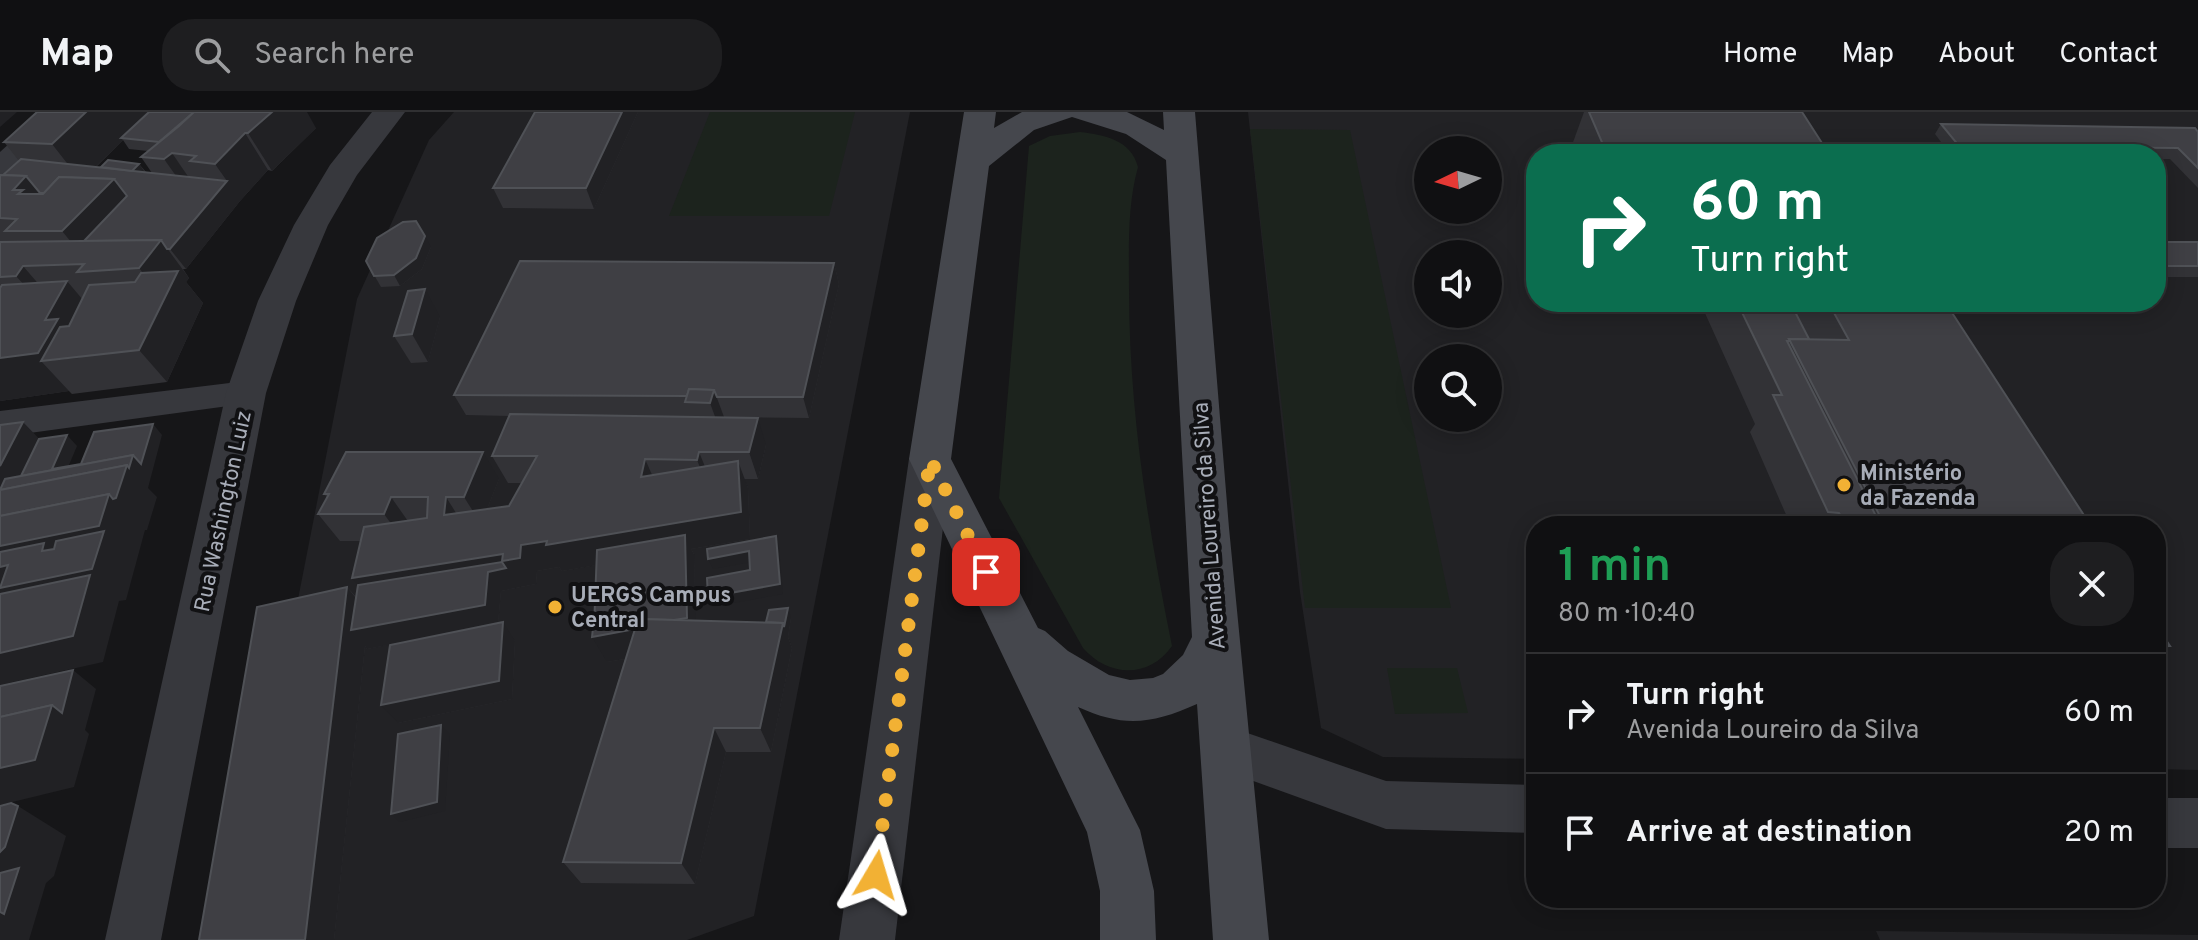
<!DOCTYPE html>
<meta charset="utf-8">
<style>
:root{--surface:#101012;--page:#1e1e20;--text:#f1f3f6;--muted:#9c9d9f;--line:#303032}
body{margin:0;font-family:Overpass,sans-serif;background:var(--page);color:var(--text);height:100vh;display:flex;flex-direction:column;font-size:30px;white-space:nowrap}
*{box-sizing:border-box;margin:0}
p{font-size:26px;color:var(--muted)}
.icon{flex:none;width:44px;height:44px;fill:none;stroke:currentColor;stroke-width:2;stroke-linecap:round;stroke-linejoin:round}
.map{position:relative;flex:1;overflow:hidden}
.details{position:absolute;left:1526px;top:404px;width:640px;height:392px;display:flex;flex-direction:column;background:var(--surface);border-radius:32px;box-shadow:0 4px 20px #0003,0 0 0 2px var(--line)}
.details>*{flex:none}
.top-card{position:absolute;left:1526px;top:32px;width:640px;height:168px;border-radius:32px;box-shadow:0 4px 20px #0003,0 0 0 2px var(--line);background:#0b6e4f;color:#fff;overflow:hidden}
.needle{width:52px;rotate:265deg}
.tools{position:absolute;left:1414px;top:24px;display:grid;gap:16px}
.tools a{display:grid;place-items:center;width:88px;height:88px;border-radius:50%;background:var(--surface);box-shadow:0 4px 20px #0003,0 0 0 2px var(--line);font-size:40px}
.pin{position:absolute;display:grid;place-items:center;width:68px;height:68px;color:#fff;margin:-34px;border-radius:16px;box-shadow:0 4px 12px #0006}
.me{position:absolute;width:88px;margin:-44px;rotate:7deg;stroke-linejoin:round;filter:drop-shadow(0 0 6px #0008)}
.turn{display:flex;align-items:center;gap:28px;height:168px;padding:0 32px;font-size:36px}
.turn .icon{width:104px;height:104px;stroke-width:2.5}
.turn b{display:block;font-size:56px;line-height:68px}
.round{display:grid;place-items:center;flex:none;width:84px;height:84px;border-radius:32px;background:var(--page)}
.headline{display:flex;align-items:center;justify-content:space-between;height:136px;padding:0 32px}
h1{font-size:48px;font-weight:600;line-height:60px;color:#1e9e55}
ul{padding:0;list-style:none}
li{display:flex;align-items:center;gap:24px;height:120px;padding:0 32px;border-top:2px solid var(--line)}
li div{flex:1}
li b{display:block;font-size:30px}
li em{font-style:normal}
header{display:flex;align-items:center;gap:48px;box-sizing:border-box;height:112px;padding:0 40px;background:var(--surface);border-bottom:2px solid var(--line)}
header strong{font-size:38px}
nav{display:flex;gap:44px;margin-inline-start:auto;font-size:28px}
.search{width:560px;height:72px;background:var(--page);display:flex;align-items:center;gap:20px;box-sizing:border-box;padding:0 28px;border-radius:32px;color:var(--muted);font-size:30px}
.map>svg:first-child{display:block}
.built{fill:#222225;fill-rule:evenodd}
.green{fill:#1c231d}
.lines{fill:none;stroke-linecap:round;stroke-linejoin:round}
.minor{fill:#37383d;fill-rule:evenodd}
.tertiary{fill:#37383d;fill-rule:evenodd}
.secondary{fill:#45474d;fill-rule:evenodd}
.wall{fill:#323236;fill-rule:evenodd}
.shaded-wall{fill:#212124}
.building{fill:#3f3f44;stroke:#4f5156;stroke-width:2}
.route{stroke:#f2b134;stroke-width:14;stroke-dasharray:0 25.2}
.poi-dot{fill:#f2b134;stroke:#111113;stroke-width:3}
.labels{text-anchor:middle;stroke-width:8;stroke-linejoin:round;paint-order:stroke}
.poi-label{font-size:22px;font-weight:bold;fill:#a8adb8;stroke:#111113;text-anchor:start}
.street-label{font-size:22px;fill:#a8adb8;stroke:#111113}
</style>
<header>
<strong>Map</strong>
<div class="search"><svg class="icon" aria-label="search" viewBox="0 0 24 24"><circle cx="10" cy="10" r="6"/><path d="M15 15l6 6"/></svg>Search here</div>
<nav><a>Home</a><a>Map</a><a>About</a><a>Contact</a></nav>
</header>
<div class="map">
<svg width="2198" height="828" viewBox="0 0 2198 828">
<rect width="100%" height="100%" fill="#161618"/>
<!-- built -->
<g class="built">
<path d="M454,0H910L754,804L687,828H231L357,187L429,28Z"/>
<path d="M1248,0H2198V658L2156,657V414H1536V647L1383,645L1321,616L1300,480ZM1428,38H1488V98H1428ZM1536,42H2156V190H1536ZM1428,142H1488V202H1428ZM1428,246H1488V306H1428Z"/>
<path d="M1876,819L2198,823V828H1880Z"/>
</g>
<!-- green -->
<g class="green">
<path d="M710,0H855L829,104H669Z"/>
<path d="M1250,17L1350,18L1451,496H1305Z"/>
<path d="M1080,20C1105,23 1131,28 1138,55C1127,94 1129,138 1129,177C1129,298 1148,415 1172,534C1149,567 1108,565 1083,536L999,386L1029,34L1050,24Z"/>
<path d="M1387,556H1457L1468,601L1395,602Z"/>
</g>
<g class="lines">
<!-- minor -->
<g class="minor">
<path d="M44,0H74L10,61L0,64V40Z"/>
<path d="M246,269L258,272L263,281L258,290L0,325V299Z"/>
</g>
<!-- tertiary -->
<g class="tertiary">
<path d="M372,0H405L357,63L328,113L296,189L266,281L161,828H105L226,281L258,189L294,113L330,53Z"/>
<path d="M930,331L945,336L951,347L895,828H839L909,347L915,336Z"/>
<path d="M1227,614L1386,669L1536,673V721L1386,717L1209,653L1202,637L1209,621Z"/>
<rect x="2156" y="686" width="42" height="50"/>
</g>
<!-- secondary -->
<path class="secondary" d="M964,0H996L994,16L1022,0H1127L1164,18L1163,0H1195L1229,416L1269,828H1213L1197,592C1152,612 1124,616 1078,595L1140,718L1154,779L1156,828H1100V779L1087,720L909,347ZM1072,5L1126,22L1166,48L1192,525L1183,543L1163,562L1153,566L1130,568L1109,563L1068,539L1045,519L1038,516L951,347L989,54L1034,18Z"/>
</g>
<!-- wall -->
<g class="wall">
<path d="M535,0H638L594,97L503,96L493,76Z"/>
<path d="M1584,0H1802L1829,42H1576L1572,33Z"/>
<path d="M1941,12L2198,20V76L2170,47H2156V42H1950L1935,22Z"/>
<path d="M316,16L272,59L268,58L240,89L186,157H183L189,166L186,170L203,191L167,270L72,282L69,279L0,289V63H3L19,49L4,30ZM123,28L129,37L148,39L141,45L152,61L146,60L139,52L96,55Z"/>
<rect x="2156" y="130" width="42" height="35"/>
<path d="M431,135L422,157L400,174L381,175L366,149Z"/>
<path d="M834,151L839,172L809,306L724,305L766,333L758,367H744L748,376L750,427L691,437L694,442L695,509L766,510L791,506L788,525L792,536L771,640H726L695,772L581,771L563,750L625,547L607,550L594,516L596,453L562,459L559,455L537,459L536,472L501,479L498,511L515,529L512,587L398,611L436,523L367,537L365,534L334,828H199L347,475L356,485L361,429H340L318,402L327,385L324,382L499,367L487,397L509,394L522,371H508L492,344L509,304L466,303L454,283Z"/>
<path d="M1700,190H1945L2091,414H1791L1750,320L1755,312Z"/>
<path d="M440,205L428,250L411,251L394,224Z"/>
<path d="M2156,513L2170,534L2156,545Z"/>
</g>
<!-- shaded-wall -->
<g class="shaded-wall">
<path d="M0,0H17L0,15Z"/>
<path d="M86,0H152L121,26L123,28L81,69L52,32Z"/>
<path d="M272,0H307L316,16L272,59L248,21Z"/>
<path d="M622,0H638L594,97L586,76Z"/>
<path d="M245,21L268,58L240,89L186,157L170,137L227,69L215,52Z"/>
<path d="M172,41L198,79L191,85L164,47Z"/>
<path d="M139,52L147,63L123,67Z"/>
<path d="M26,64L57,102L13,78Z"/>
<path d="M114,67L142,104L76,136L62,119Z"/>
<path d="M425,124L431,135L422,157L400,174L394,163Z"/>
<path d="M161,128L189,166L186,170L203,191L167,270L139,238L164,188L139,156Z"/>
<path d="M834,151L839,172L809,306L803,285Z"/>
<path d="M23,154L55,191L67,169L99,207L79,246L41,249L69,279L0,289V246L45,208L49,201L16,164Z"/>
<path d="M425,177L440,205L428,250L412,222Z"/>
<path d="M714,278L724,305L720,318L710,291Z"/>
<path d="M758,306L766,333L758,367L749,340Z"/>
<path d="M23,310L50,338L52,357L67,323L77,334L63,367L133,343L153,312L162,323L148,376L157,385L147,418H145L126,488L119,489L103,550L0,573V352Z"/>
<path d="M483,340L499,367L481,412L464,385Z"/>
<path d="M699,340L710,367L708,375L697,348Z"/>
<path d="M645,347L657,374L641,365Z"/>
<path d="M738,349L748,376L750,427L691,437L694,442L696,524L648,543L607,550L592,525L686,438L562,459L559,455L537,459L536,472L501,479L498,512L367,537L365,534L334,828H305L347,475L368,501L373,492L352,466L521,433Z"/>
<path d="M391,385L410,412L403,428L384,402Z"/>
<path d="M446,385L463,412L444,403Z"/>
<path d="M776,424L779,435L783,482L712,495L708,485L780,472Z"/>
<path d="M749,439L752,450L713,457L708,447Z"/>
<path d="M788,496L791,506L788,525L792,536L771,640L760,616L783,511Z"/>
<path d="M503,510L515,529L512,587L398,611L381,593Z"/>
<path d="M73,558L96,577L85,618L89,622L74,675L0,693V656L52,593Z"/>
<path d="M441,613L450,622L445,699L400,710L391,702Z"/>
<path d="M714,616L726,640L695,772L681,751Z"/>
<path d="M18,694L66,724L54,764L46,771L29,828H0V740Z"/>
</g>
<!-- building -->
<g class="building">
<path d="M37,0H86L52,32L4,30Z"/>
<path d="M149,0H194L159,30L121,26Z"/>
<path d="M194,0H272L248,21H245L215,52L190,49L196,44L172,41L164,47L141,45L179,14Z"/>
<path d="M535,0H622L586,76H493Z"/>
<path d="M1589,0H1802L1829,42H1607Z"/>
<path d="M1941,12L2195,16L2198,20V56L2178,36L1959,34Z"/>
<path d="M21,47L227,69L170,137H167L161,128L84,129L127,84L114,67L59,65L44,81H40L26,64L3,63Z"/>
<path d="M108,48L139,52L132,59L101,55Z"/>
<path d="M0,63L26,64L13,78H23L18,82H43L59,65L114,67L62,119H5L17,107L0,106Z"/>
<path d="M416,109L425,124L416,146L394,163L374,164L366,149L377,126L403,110Z"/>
<path d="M161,128L139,156L77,160L84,152L23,154L16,164L0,165V130Z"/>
<rect x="2156" y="130" width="42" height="24"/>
<path d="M520,149L834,151L803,285H717L714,278L689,277L687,284L454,283Z"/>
<path d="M178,159L139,238L41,249L60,215L69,214L89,173L135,170L141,161Z"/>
<path d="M67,169L45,208L58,207L38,241L0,246V176L2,173Z"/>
<path d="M425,177L412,222L394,224L408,179Z"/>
<path d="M1737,190H1790L1809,227H1789L1790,229H1787L1881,414H1846L1839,401L1828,400L1773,283H1782Z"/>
<path d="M1828,190H1945L2091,414H1885L1789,227L1849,228Z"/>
<path d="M689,277L714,278L710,291L685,290Z"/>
<path d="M510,302L758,306L749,340H699L697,348L645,347L641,365L738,349L741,400L546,433L547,429L521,433L520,446L502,449L503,442L352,466L364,415L427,406L428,385H391L384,402H318L329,382H324L346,340H483L464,385H446L444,403L509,394L537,344H492Z"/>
<path d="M23,310L0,354V313Z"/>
<path d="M153,312L141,352L133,343L21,364L39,327L67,323L52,357L81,352L94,320Z"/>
<path d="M133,343L129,356L127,353L0,378L5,367Z"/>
<path d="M127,353L116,386L113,387L109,382L0,404V378Z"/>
<path d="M109,382L99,414L0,434V404Z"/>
<path d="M104,419L92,457L0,476L8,453L0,455V440L44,431L42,439L54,437L56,429Z"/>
<path d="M685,423L687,506L674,508L640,507L594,516L597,438Z"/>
<path d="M776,424L780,472L708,485L707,466L750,458L749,439L708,447L707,437Z"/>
<path d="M502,450L506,456L488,460L485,493L351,518L358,473Z"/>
<path d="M90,463L73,524L0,541V482Z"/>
<path d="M347,475L305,828H199L257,495Z"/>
<path d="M788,496L784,515L783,511L766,510L769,498Z"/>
<path d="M640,507L783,511L760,616H714L681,751L563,750L635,517L592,525L593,516Z"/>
<path d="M503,510L499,569L381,593L390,533Z"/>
<path d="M2156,513L2170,534H2156Z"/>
<path d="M73,558L62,601L52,593L0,605V574Z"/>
<path d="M52,593L35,648L0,656V605Z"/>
<path d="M441,613L437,690L391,702L398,622Z"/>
<path d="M11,691L18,694L5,735L0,740V694Z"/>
<path d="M19,756L4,802L0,800V761Z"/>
</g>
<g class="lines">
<!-- route -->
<path class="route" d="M876,763L930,347L986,460"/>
</g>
<!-- markers -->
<g class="poi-dot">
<circle cx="1844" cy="373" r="8"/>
<circle cx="555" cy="495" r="8"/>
</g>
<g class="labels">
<!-- poi labels -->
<g class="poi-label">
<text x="1860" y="368">Ministério<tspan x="1860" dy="25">da Fazenda</tspan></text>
<text x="571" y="490">UERGS Campus<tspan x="571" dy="25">Central</tspan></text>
</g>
<!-- street labels -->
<g class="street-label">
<text transform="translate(222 399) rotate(-78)" y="8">Rua Washington Luiz</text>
<text transform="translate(1208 414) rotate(-94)" y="8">Avenida Loureiro da Silva</text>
</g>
</g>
</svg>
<div class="tools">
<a><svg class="needle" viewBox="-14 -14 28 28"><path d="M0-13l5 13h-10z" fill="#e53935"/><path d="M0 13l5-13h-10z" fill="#9c9d9f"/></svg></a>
<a><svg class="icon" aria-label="sound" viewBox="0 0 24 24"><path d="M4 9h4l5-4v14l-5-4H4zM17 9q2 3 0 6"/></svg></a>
<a><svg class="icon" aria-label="search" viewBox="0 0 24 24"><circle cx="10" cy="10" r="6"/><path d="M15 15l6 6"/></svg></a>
</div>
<div class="pin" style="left:986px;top:460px;background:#d93025"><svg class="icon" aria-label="arrive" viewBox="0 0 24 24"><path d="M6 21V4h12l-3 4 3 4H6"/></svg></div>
<svg class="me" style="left:876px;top:763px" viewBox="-20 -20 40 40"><path d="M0-17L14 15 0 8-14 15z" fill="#f2b134" stroke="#fff" stroke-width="4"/></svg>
<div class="top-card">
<div class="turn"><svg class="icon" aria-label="right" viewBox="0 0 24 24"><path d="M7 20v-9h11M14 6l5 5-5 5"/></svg><div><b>60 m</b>Turn right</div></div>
</div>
<section class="details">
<div class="headline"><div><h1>1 min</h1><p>80 m · 10:40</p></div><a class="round"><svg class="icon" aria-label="close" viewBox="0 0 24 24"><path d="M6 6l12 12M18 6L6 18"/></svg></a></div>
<ul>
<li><svg class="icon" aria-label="right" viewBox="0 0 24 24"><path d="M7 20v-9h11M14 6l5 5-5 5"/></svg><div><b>Turn right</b><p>Avenida Loureiro da Silva</p></div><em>60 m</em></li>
<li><svg class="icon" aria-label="arrive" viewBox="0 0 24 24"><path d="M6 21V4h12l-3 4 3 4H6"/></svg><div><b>Arrive at destination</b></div><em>20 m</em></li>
</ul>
</section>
</div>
